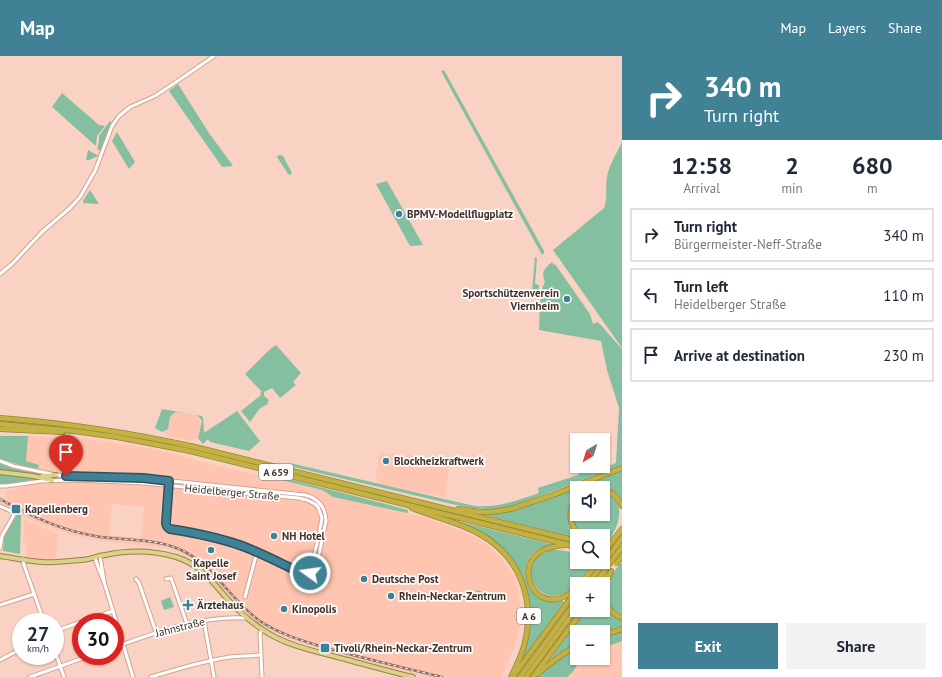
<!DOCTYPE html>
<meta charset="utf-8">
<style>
:root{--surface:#fff;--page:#f2f2f3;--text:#1f2937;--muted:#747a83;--line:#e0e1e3;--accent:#418195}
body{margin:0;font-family:"PT Sans",sans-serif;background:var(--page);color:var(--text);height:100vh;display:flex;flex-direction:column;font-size:15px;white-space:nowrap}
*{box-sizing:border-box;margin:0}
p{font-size:13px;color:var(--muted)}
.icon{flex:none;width:22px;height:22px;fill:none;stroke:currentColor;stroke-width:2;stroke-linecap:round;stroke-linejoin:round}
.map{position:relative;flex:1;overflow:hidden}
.side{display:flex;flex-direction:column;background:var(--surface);width:320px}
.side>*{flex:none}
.banner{background:#418195;color:#fff;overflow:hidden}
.needle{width:26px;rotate:218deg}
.tools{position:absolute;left:570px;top:377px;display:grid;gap:8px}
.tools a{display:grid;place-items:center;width:40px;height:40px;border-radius:0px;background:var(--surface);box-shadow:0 1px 3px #0004;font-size:20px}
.speed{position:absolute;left:12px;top:557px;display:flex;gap:8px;font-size:20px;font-weight:700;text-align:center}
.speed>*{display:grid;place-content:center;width:52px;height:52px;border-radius:50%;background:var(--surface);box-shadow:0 1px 3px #0004;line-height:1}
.speed small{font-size:10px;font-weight:400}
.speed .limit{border:6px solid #d22;background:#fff;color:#111}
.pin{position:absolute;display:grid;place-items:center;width:34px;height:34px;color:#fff;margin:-41px -17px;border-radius:50% 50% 50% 0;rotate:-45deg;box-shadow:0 0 4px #0007}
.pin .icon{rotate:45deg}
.me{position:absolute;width:44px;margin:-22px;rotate:284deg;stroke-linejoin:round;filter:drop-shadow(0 0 3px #0008)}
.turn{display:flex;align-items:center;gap:14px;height:84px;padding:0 16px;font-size:18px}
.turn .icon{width:52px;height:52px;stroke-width:2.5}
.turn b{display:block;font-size:28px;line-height:34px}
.eta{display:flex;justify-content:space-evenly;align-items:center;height:68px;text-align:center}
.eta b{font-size:24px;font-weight:700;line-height:28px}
.primary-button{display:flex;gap:8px;margin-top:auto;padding:8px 16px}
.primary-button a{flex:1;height:46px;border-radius:0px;background:var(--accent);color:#fff;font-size:16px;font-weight:700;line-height:46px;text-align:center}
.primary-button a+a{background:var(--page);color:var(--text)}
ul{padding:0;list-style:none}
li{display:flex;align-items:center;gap:12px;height:54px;margin:0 8px 6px;padding:0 8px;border:2px solid var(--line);border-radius:0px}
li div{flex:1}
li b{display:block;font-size:15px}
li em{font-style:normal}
header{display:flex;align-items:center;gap:24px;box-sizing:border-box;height:56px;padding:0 20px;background:var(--accent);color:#fff}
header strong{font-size:19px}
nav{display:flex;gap:22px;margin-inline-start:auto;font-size:14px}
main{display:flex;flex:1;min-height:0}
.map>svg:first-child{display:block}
.built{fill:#ffc5b1;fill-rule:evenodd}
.green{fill:#84bfa0}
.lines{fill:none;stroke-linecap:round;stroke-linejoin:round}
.minor-casing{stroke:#d2a291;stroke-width:5}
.major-casing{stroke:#968439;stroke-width:6}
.highway-casing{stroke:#968439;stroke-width:6}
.minor{stroke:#fff;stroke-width:3}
.major{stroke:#dbd18e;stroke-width:4}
.highway{stroke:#c3b242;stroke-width:4.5}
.rail-casing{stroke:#8a6f65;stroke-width:2.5}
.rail{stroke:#fdfdfd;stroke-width:1;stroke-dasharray:3;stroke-linecap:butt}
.highway-bridge-casing{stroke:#968439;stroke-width:6;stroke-linecap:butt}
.highway-bridge{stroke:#c3b242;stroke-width:4.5}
.route-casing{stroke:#2a5461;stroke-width:10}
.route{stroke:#418195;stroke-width:7}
.poi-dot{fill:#418195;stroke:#fdfdfd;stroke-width:1.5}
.labels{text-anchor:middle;stroke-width:3.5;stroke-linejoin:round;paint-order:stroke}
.shield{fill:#fdfdfd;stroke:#7a6d68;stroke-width:1}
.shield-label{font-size:10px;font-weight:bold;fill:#422f28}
.poi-label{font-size:11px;font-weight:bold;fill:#422f28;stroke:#fdfdfd;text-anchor:start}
.street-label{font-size:11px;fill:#422f28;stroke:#fdfdfd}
</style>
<header>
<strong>Map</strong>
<nav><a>Map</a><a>Layers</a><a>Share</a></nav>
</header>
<main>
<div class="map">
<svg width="622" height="621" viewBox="0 0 622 621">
<rect width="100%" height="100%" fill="#fad2c3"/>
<!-- built -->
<g class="built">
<path d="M177,356L197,359L200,362L202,365L198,382L190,385L166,380L165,375L168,373L170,361L173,358Z"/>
<path d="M28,380L88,383L143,391L172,397L202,406L322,434L333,441L424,461L472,479L484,486L496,496L507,509L513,518L517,529L520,546L521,563L518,579L513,595L505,613L501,621H426L402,615L306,589L274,577L258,568L243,556L206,514L189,501L175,495L165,492L101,485L79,481L56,474L25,461L0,447V440L5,443V435L35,428L49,426L50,416L37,414L26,405ZM112,448L144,451L141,482L109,479Z"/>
<path d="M379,397L449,404L446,439L445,441L380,428L378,426L376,423Z"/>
<path d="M24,463L58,478L56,504L26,501L27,489H25V486L23,485Z"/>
<path d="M622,585V621H567L573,617L582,602H603V592Z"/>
</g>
<!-- green -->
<g class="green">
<path d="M444,14L544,195V197L542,199L441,15Z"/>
<path d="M178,28L209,77L233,110L222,111L169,35Z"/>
<path d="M62,37L99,69L105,70L97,80L96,90L52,51Z"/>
<path d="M110,65L112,68L106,81L101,95L97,93L99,86V80Z"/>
<path d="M117,76L135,106L129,113L112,85Z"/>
<path d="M622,86V292L553,194L604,152C608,142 605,131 607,121C609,109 617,97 622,86Z"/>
<path d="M88,94L97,99L98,100L89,104H86Z"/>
<path d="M280,99L283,100L292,117L290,119L288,118L277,101V100Z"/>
<path d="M387,125L423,189L410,190L376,128Z"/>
<path d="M90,134L99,148L83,147V145Z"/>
<path d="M535,201L537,202L535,228L539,229V237L532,236Z"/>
<path d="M552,206L554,209L555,208L590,258L593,268L598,266L622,293V409L530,444L507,452L488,453L474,452L456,449L289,410L290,407L457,446C463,447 469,449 475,450C498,452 518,444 539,437L538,432L578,419L581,416L597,411H606L616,407L619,352L607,314L601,285L539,274C540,263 539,234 545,226C541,216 544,213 552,206Z"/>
<path d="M276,289L301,317L293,326L296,329L280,342L272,332L264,336V340L269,344L267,349C258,351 256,359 250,366L241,355L261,339L260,337L262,336L245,318L269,294Z"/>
<path d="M162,353L202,360C205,366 202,374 206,380L204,377L237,355L260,385L249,395L210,386L208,383L203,388L198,382L202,365L200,362L197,359L176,356L173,358L170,361L168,373L162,376L155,372Z"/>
<path d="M0,364C66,369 131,379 195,393C224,399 252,407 281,414L280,415C239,405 199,394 158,386C106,376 53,370 0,366Z"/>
<path d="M0,380H28L26,405L39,409L37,414L0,403Z"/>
<path d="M0,406L15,411L46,419L18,417L0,414Z"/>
<path d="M622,413V444C609,426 596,432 577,432C577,441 575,439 571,447C565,459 569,470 577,480V482L476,457H498Z"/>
<path d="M0,418L43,423L5,429L0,428Z"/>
<path d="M274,419L393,450L408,454V457H407L333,441L322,434L273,422V420Z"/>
<path d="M603,436C609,438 614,442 618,448C622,462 615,476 607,488L603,487V480H585C573,473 569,458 577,446V458H603Z"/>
<path d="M17,457L21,459L20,498L3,495L4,480Z"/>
<path d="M441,461L555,489C550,490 545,490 540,492C521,501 521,529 537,541C543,544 549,546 555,546C559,545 561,544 564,546L519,609L530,556L527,535L523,524L495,486Z"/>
<path d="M551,494H559L577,497V506H594C586,516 580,527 570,534C539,557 511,506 551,494Z"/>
<path d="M621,507L622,508V559C607,552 603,537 610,522C613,516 617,512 621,507Z"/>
<path d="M476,534L494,539L496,541V544H491L489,541L478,539L476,535Z"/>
<path d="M170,541L174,551L164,554L161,545Z"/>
<path d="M603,542L605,549L622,563V585L603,592V576H577V602H582L572,617L567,621H539L567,595L566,594L556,600L547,608L586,554H603Z"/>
</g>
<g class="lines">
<!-- minor casing -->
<g class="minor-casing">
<g id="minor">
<path d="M0,218L12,208L42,176L70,152L80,141L95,115L112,70L119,60L130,51L155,40L185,20L214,0"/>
<path d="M0,405L13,410L56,419L143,422L305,439C318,442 326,452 326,465L316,513L312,518H307"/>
<path d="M169,428L165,469L167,471L198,477L222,483L253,495L284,509L307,518"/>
<path d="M0,430H6L42,425L77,424L143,427L298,442L307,444L315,448L318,451L322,462L319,479L311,512L310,517L307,518"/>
<path d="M0,450L13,456L14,459L2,480L0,492"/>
<path d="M100,500L104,525"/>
<path d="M95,501L97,508L105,529L133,621"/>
<path d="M23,503L24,509L44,566"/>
<path d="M136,523L139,527L156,576"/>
<path d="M166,523L171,522L187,568"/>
<path d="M245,541L257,496"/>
<path d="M0,549L34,538"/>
<path d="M204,565L214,621"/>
<path d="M55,575L113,555"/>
<path d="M115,591C158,576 201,559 247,562"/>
<path d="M55,595L64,621"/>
<path d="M0,604L21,593"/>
<path d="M30,621L89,600"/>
<path d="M151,621C177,613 203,605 230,601C240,600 250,600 261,599"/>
<path d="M262,621L260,578L262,573"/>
</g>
</g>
<!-- major casing -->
<g class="major-casing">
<g id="major">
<path d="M0,416L33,420L52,424"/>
<path d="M42,420L56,419"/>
<path d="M0,500C14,502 28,505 42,506C55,507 68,505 81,504C89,504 97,500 105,499C129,494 152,494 176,501C206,510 216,533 237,553C245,561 254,568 263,574C288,591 320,596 348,604C370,610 391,616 413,621"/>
</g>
</g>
<!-- highway casing -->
<g class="highway-casing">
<g id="highway">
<path d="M0,362C66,367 131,377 195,391L577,485"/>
<path d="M0,368L74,375L117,381L190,395L577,491"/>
<path d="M0,373L63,376"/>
<path d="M603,433C612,436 618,441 622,450"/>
<path d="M577,442C567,454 569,469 580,480"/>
<path d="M412,452C434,461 458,466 478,477C521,500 536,545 524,590C521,601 516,611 511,621"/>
<path d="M458,453L481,456H491L511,453L553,439L622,412"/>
<path d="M611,487L622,473"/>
<path d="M564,489C558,490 550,491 543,494C515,508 531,552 561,542C567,540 572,536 577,532"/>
<path d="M617,489L622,482"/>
<path d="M603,492L622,496"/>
<path d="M611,515C609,520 606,525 605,530C601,544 609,557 622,562"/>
<path d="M581,528L598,506"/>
<path d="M588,528L605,505"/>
<path d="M595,528L610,507"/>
<path d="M603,579L622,573"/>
<path d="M538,618C550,606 563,598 577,589"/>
<path d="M514,619L576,535"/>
<path d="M520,621L577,544"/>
<path d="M526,621L577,552"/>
<path d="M533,621L583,554"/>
</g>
</g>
<!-- minor -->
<use href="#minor" class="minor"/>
<!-- major -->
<use href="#major" class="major"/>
<!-- highway -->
<use href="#highway" class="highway"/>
<!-- rail casing -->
<g class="rail-casing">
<path id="rail" d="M0,443C31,460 60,474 95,480C123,485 153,482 179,493C214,508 230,544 260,565C281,579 306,586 330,593C367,603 404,612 442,621"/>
</g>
<!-- rail -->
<use href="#rail" class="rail"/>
<!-- highway-bridge casing -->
<g class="highway-bridge-casing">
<g id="highway-bridge">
<path d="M603,499L611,487"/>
<path d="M605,505L617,489"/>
<path d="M610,507L622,491"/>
<path d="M616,508L622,500"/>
</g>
</g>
<!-- highway-bridge -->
<use href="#highway-bridge" class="highway-bridge"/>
</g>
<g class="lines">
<!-- route casing -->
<g class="route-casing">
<path id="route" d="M66,420L143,422L169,425L166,467C166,470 167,471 170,473C196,477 221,482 245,491C265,499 284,509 304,518H307L310,517"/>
</g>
<!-- route -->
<use href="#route" class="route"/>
</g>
<!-- markers -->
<g class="poi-dot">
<circle cx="399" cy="158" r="4"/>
<circle cx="567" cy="243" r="4"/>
<circle cx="386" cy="405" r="4"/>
<rect x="11" y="448" width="10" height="10" rx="2"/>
<circle cx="274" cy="480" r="4"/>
<circle cx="211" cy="494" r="4"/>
<circle cx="364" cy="523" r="4"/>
<circle cx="391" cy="540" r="4"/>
<path d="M186 543h4v4h4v4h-4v4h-4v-4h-4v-4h4z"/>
<circle cx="284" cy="553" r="4"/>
<rect x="320" y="587" width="10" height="10" rx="2"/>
</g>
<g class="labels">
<!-- shield labels -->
<g class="shield">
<rect x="259" y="408" width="34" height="16" rx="3"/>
<rect x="517" y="552" width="24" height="16" rx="3"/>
</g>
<g class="shield-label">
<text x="276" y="420">A 659</text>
<text x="529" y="564">A 6</text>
</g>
<!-- poi labels -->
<g class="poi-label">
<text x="407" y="162">BPMV-Modellflugplatz</text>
<text x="559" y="241" text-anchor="end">Sportschützenverein<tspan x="559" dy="13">Viernheim</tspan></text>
<text x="394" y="409">Blockheizkraftwerk</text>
<text x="25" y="457">Kapellenberg</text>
<text x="282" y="484">NH Hotel</text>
<text x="211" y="511" text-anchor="middle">Kapelle<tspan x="211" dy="13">Saint Josef</tspan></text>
<text x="372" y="527">Deutsche Post</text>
<text x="399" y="544">Rhein-Neckar-Zentrum</text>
<text x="197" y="553">Ärztehaus</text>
<text x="292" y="557">Kinopolis</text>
<text x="334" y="596">Tivoli/Rhein-Neckar-Zentrum</text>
</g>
<!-- street labels -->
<g class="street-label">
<text transform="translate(232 436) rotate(5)" y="4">Heidelberger Straße</text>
<text transform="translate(180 571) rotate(-14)" y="4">Jahnstraße</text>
</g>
</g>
</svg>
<div class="tools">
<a><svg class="needle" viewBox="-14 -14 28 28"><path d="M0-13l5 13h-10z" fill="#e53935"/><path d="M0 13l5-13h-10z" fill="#747a83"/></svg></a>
<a><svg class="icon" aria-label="sound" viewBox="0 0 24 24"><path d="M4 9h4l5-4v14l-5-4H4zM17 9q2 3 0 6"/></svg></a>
<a><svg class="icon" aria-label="search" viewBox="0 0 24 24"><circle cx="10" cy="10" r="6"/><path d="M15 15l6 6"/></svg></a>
<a>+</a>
<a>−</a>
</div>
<div class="speed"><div>27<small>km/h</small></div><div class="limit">30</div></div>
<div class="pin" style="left:66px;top:420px;background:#d93025"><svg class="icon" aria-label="arrive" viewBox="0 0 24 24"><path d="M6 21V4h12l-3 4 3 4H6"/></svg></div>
<svg class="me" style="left:310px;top:517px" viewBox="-20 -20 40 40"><circle r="17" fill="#418195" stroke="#fff" stroke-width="3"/><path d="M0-11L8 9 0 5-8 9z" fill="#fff"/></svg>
</div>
<section class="side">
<div class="banner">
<div class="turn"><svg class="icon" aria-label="right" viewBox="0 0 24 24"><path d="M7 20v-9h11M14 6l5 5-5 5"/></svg><div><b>340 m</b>Turn right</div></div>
</div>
<div class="eta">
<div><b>12:58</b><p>Arrival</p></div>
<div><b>2</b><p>min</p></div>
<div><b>680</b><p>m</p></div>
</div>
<ul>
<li><svg class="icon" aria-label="right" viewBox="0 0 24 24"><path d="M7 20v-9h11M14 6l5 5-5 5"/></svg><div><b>Turn right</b><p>Bürgermeister-Neff-Straße</p></div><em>340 m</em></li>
<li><svg class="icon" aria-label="left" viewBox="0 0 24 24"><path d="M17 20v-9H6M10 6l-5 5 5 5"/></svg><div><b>Turn left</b><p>Heidelberger Straße</p></div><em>110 m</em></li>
<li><svg class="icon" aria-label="arrive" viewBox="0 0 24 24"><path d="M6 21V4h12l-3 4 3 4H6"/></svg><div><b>Arrive at destination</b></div><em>230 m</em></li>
</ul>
<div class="primary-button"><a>Exit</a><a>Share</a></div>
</section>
</main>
